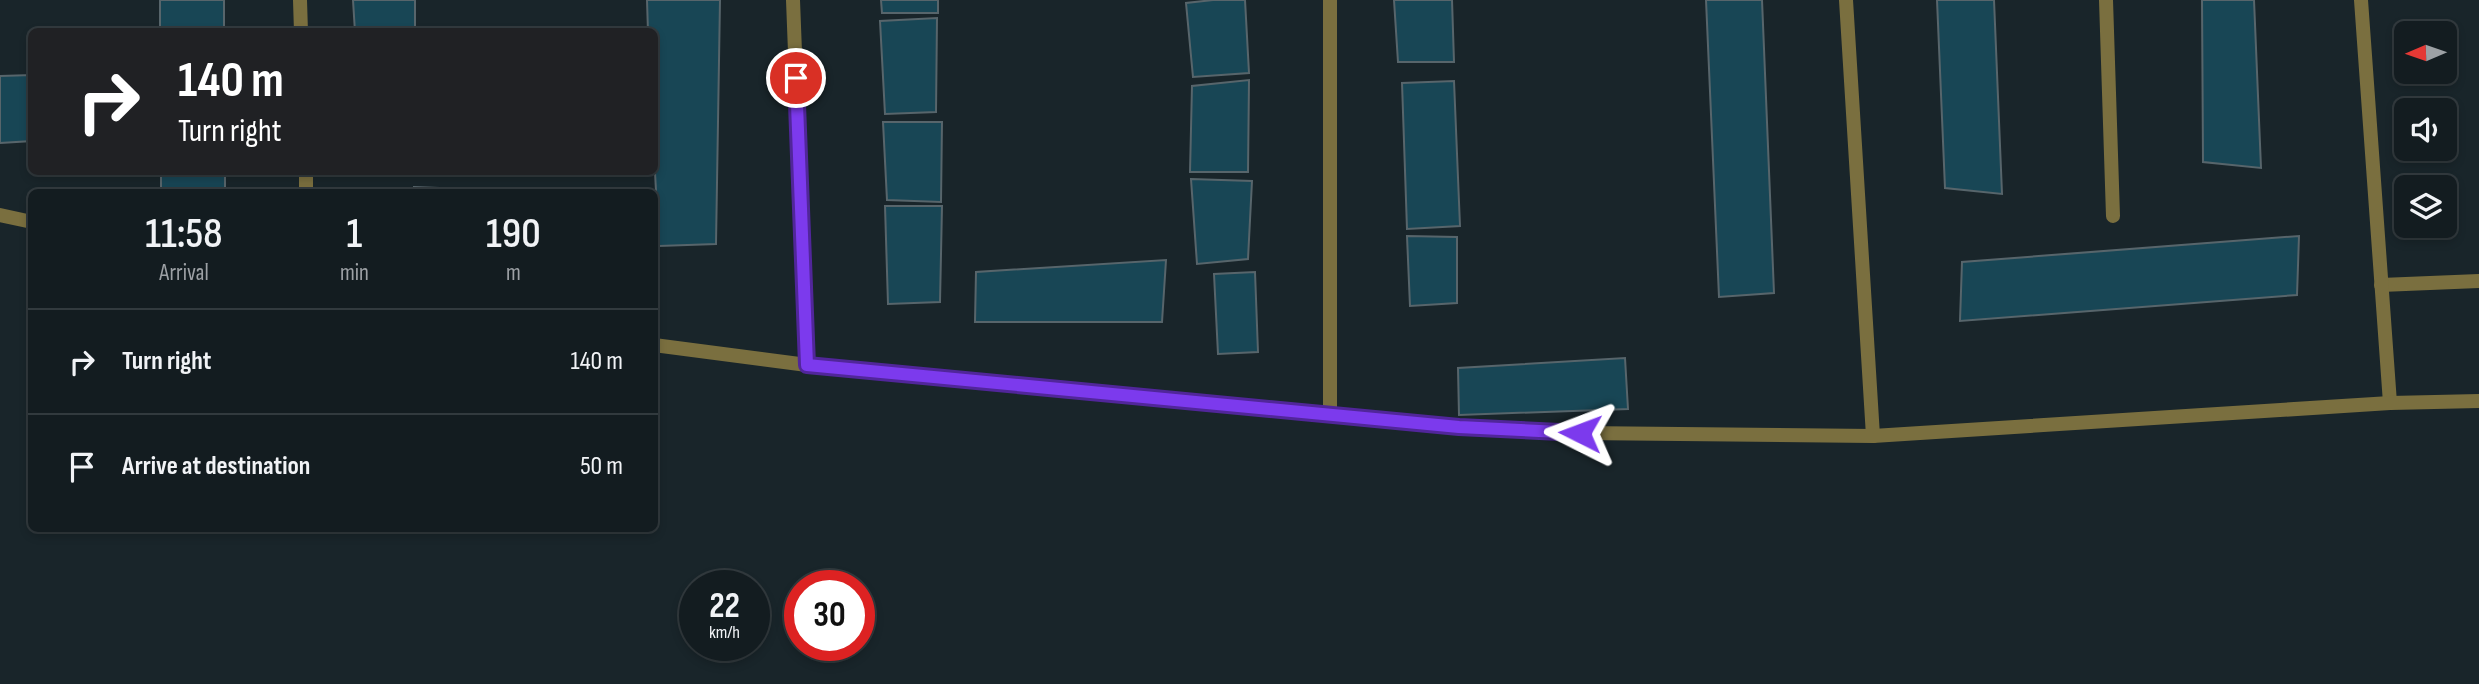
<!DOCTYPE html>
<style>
:root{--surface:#131c20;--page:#20292d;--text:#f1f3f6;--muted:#9da1a5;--line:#323a3e}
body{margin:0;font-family:"Sofia Sans Condensed",sans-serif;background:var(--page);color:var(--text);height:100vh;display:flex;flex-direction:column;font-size:26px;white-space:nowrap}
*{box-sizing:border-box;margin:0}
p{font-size:23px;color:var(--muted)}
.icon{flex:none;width:38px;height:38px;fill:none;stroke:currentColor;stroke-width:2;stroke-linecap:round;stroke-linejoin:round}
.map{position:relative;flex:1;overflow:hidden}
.drawer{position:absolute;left:28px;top:189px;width:630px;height:343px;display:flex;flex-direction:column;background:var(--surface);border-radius:10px;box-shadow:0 4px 10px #0003,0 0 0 2px var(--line)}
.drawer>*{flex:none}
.top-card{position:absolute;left:28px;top:28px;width:630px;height:147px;border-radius:10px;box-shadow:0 4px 10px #0003,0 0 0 2px var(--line);background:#202124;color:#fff;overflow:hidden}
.needle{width:46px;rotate:268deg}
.controls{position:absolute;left:2394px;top:21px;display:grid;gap:14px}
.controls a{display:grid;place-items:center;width:63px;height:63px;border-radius:10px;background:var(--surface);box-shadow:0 4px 10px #0003,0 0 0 2px var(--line);font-size:35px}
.speed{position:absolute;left:679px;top:570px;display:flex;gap:14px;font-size:35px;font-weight:700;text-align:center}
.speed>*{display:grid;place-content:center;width:91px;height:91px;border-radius:50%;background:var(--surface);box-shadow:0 4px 10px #0003,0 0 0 2px var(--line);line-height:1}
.speed small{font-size:18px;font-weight:400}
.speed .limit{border:10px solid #d22;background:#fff;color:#111}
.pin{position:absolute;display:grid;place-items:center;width:60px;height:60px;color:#fff;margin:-30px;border:4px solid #fff;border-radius:50%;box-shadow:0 2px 7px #0007}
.me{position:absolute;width:77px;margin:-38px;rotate:273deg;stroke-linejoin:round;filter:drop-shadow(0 0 5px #0008)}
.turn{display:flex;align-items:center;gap:24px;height:147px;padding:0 35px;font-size:32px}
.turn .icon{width:91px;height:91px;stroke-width:2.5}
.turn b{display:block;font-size:49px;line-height:60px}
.eta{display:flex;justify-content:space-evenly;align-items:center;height:119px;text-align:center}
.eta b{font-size:42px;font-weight:600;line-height:49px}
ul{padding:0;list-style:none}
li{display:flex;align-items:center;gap:21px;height:105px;padding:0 35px;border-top:2px solid var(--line)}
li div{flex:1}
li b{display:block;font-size:26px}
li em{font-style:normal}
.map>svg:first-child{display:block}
.building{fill:#184655;stroke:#57656b;stroke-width:2}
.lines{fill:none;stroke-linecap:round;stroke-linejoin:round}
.service{stroke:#7a6f3f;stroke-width:14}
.minor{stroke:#7a6f3f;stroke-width:14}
.route-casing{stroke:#51269a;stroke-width:18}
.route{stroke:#7c3aed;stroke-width:12}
</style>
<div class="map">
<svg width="2479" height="684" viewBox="0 0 2479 684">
<rect width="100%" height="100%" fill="#19252a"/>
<!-- building -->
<g class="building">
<rect x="160" y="0" width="64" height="32"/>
<path d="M353,0H415V32H355Z"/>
<path d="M647,0H720L716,244L659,246L654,154V32H648Z"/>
<path d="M881,0H938V13H882Z"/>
<path d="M1213,0H1245L1249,73L1193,77L1186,3Z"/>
<path d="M1394,0H1452L1454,62H1398Z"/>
<path d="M1706,0H1762L1774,293L1719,297Z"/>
<path d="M1937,0H1994L2002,194L1945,188Z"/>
<path d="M2202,0H2254L2261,168L2203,162Z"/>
<path d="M937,18L936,112L885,114L880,21Z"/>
<path d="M32,75V141L0,143V76Z"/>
<path d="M1249,80L1248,172H1190L1192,86Z"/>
<path d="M1454,81L1460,226L1407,229L1402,83Z"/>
<path d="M883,122H942L941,202L887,200Z"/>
<rect x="161" y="172" width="64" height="20"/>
<path d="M1191,179L1252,181L1248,259L1197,264Z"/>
<path d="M414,187L538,192H414Z"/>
<path d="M885,206H942L940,302L888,304Z"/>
<path d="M1407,236L1457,237V303L1410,306Z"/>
<path d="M2299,236L2297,295L1960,321L1962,262Z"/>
<path d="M1166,260L1162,322H975L976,272Z"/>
<path d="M1255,272L1258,352L1218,354L1214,274Z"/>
<path d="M1625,358L1628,409L1459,415L1458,368Z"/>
</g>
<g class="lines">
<!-- service -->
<g class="service">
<path d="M2106,0L2113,216"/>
<path d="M2381,285L2479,281"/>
</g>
<!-- minor -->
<g class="minor">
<path d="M300,0L301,32"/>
<path d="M793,0L807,365"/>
<path d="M1846,0L1873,436"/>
<path d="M2361,0L2390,403"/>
<path d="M306,172V192"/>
<path d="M0,215L32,222"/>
<path d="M654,345L807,365L1459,427L1580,433L1873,436L2390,403L2479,401"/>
<path d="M1330,414V0"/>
</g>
</g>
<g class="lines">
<!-- route casing -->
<g class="route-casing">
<path id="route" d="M796,78L807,365L1459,427L1580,433"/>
</g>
<!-- route -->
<use href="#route" class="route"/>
</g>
</svg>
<div class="controls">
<a><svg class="needle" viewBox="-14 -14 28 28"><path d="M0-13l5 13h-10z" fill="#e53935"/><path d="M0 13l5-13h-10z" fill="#9da1a5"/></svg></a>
<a><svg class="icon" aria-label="sound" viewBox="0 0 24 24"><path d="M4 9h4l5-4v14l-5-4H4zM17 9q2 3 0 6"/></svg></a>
<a><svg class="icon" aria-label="layers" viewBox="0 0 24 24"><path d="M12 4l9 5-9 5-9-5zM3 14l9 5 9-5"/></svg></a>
</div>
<div class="speed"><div>22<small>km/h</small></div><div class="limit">30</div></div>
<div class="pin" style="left:796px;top:78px;background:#d93025"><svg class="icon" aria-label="arrive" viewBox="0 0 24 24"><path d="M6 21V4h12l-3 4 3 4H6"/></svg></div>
<svg class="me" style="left:1580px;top:433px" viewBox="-20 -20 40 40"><path d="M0-17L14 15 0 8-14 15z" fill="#7c3aed" stroke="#fff" stroke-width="4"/></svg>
<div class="top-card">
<div class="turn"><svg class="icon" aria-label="right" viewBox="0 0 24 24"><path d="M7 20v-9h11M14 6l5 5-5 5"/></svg><div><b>140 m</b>Turn right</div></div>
</div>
<section class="drawer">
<div class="eta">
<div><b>11:58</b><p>Arrival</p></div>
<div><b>1</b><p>min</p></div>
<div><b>190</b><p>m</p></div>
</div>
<ul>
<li><svg class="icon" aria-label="right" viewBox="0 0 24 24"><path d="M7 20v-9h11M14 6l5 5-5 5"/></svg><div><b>Turn right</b></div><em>140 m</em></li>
<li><svg class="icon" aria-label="arrive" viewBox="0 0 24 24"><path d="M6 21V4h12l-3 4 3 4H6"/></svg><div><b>Arrive at destination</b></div><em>50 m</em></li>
</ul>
</section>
</div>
